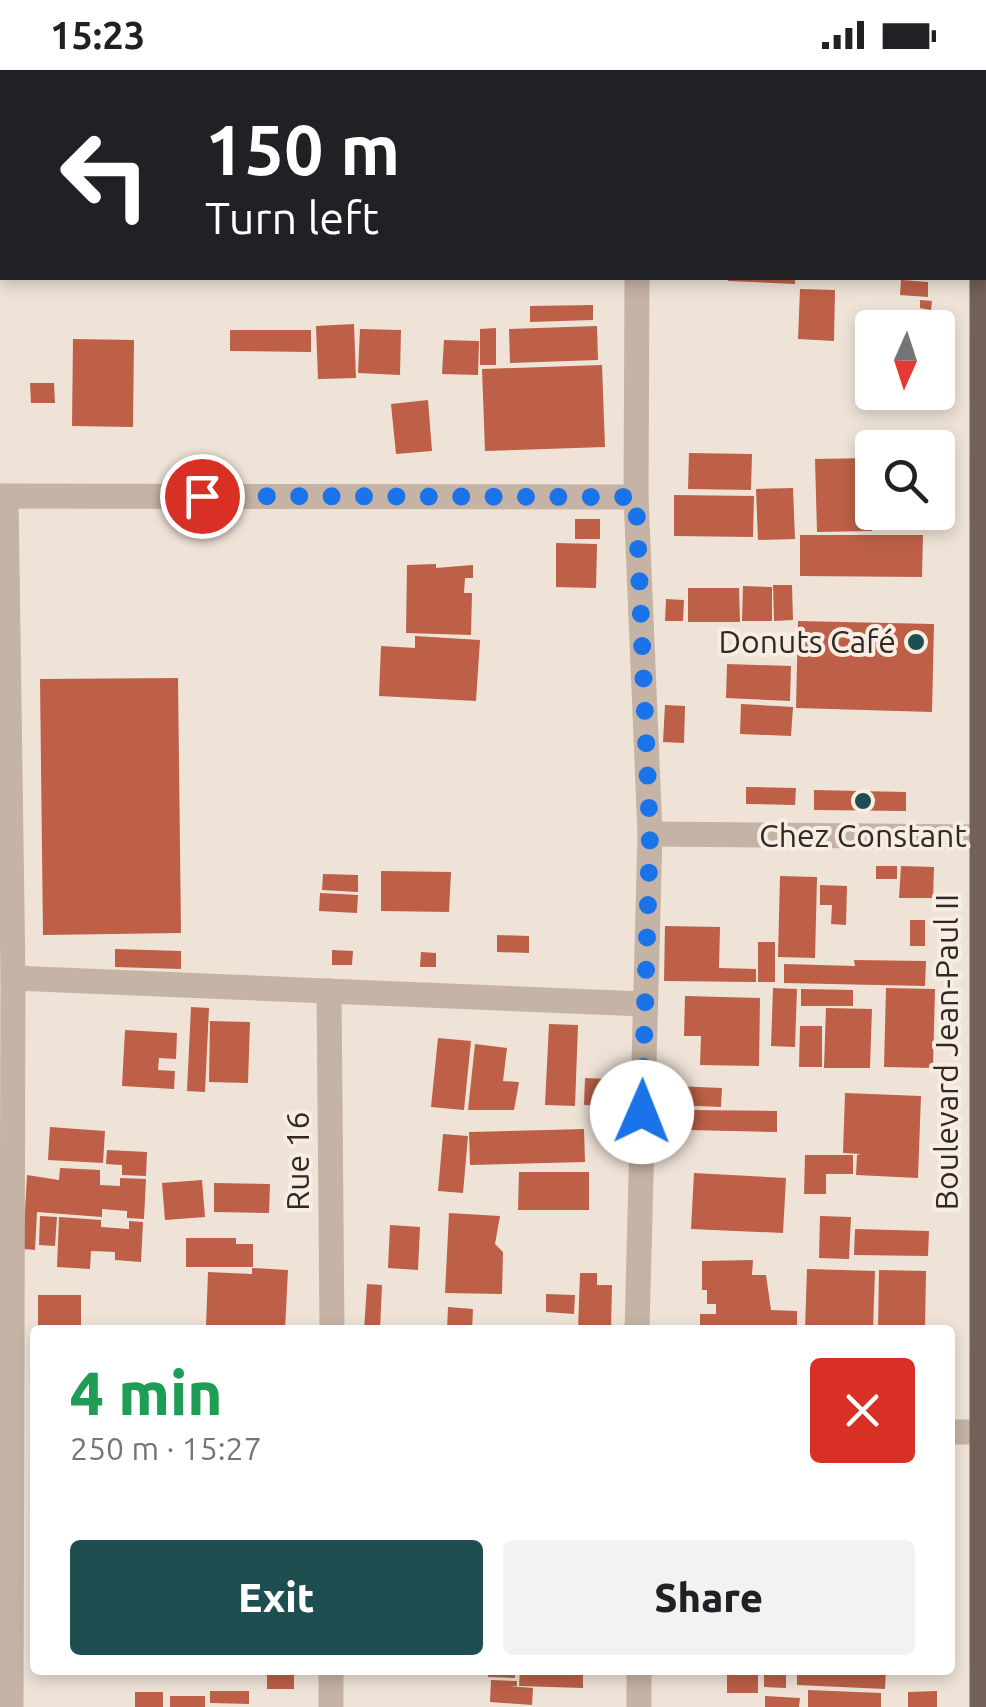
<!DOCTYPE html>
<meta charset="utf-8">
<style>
:root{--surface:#fff;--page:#f2f2f2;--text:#202124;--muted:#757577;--accent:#1e4e50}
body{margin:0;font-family:Ubuntu,sans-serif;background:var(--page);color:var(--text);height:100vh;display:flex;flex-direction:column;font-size:38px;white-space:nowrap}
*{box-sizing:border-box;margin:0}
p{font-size:32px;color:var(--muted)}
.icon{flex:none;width:55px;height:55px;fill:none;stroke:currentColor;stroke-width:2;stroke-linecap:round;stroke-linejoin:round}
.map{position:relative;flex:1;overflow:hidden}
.side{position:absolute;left:30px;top:1255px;width:925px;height:350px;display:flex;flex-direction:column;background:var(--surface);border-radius:10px;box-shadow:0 5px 15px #0003}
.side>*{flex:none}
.top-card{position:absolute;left:0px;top:0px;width:988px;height:210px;box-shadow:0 5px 15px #0003;background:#202124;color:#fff;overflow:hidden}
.needle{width:65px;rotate:183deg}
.buttons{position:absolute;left:855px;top:240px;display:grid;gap:20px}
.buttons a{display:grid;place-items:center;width:100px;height:100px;border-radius:10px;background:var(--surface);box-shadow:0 5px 15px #0003;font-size:50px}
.pin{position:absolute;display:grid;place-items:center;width:85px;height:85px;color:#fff;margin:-42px;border:5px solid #fff;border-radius:50%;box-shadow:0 2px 10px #0007}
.me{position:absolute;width:110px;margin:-55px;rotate:1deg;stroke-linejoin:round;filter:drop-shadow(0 0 8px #0008)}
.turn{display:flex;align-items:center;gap:35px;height:210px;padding:0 40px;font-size:45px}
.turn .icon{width:130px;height:130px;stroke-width:2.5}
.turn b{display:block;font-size:70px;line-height:85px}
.round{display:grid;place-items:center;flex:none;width:105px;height:105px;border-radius:10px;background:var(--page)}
.overview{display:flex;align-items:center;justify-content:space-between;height:170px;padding:0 40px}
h1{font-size:60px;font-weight:800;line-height:75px;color:#1e9e55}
.cta{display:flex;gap:20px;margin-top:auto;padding:20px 40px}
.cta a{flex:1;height:115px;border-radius:10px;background:var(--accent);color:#fff;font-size:40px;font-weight:800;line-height:115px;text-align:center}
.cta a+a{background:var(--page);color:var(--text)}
.status{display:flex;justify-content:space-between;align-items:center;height:70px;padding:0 50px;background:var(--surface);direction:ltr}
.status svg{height:28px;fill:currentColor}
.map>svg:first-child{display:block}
.building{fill:#bd6047}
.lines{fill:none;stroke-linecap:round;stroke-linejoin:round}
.minor{stroke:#c5b3a5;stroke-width:25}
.major{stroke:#736057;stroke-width:25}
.route{stroke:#1a73e8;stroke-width:18;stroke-dasharray:0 32.4}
.poi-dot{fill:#1e4e50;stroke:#f7ede3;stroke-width:4}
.labels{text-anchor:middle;stroke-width:8;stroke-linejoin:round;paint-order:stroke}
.poi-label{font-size:32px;fill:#322925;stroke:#f7ede3;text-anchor:end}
.street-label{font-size:32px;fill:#322925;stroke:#f7ede3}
</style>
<div class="status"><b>15:23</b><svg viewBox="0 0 49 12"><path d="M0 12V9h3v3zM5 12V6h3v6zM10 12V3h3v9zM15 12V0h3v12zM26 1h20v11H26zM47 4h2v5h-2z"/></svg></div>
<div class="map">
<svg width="986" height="1637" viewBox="0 0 986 1637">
<rect width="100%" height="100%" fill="#efe3d8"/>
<!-- building -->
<g class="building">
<path d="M728,208H795V214L728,211Z"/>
<path d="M901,210L928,212V227L900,225Z"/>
<path d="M800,219L835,220L834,271L798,269Z"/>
<path d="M920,230L932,231L931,240L920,238Z"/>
<path d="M593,235V250L530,252V236Z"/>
<path d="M354,254L356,308L318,309L316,256Z"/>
<path d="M597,256L598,290L510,293L509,259Z"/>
<path d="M496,258V295H480V259Z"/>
<path d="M360,259L401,260L400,305L358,303Z"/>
<path d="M230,260H311V282L230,281Z"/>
<path d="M73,269L134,270L133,357L72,356Z"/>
<path d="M444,270L479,271L478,305L442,304Z"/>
<path d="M602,295L605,377L485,381L482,299Z"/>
<path d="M30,313H54L55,333H31Z"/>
<path d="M428,330L432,381L396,384L391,334Z"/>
<path d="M689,383L752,384L751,420L688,419Z"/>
<path d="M870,388L872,461L817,462L815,389Z"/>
<path d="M793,418L795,469L758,470L756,419Z"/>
<path d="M674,425L754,426L753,467L674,466Z"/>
<rect x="575" y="449" width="25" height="20"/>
<path d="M800,465H923L922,507L800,506Z"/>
<path d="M556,473L597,474L596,518L556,517Z"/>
<path d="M436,494V498L473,495V508H465L464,523H472L471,565L406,563L407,495Z"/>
<path d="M773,515H792L793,550L774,551Z"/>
<path d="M743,516L772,517V551H742Z"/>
<path d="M688,518H739L740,552H688Z"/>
<path d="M666,529L684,530L683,551H665Z"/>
<path d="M798,551L934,554L932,642L796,638Z"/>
<path d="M415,566L480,570L476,631L379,626L381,576L415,578Z"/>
<path d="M727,594L791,596L790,631L726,628Z"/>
<path d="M178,608L181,863L43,865L40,609Z"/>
<path d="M741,634L793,637L791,666L740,664Z"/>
<path d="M665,635L685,636L684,673L663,672Z"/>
<path d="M746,717L796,718L795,735L746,734Z"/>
<path d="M814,720L906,722V741L814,740Z"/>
<rect x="876" y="796" width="21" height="13"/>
<path d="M901,796L934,797L933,828H899Z"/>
<path d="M381,801L451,802L449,842L381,841Z"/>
<path d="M323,804L358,805V822L322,820Z"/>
<path d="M780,806L817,807L815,888L778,887Z"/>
<path d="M820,815L847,816L846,855L831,854L832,835H820Z"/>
<path d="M320,823L358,825L357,843L319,841Z"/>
<rect x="910" y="850" width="15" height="26"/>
<path d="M665,856L720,857L719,898L756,899V912L664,911Z"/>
<path d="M497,865L529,866V883L497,882Z"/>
<rect x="758" y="872" width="17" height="40"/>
<path d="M115,879L181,881V899L115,897Z"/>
<path d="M332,880L353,881L352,895H332Z"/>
<path d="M421,882L436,883V897H420Z"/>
<path d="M854,890L926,891L925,916L784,913V894L855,896Z"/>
<path d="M773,918L797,919L795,977L771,976Z"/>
<path d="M886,918L935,919L933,998L884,997Z"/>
<path d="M801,919L853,920V936H801Z"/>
<path d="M685,926L760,928L759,996L700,995L701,966H684Z"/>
<path d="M191,937L209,938L205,1022L187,1021Z"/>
<path d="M826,938L872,939L870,998H824Z"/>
<path d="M210,951L250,952L248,1013L209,1012Z"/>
<path d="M549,954L578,955L575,1036L545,1035Z"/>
<path d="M800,956H822V997H799Z"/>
<path d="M125,960L177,963L176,989L159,988L158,1000L175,1001L174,1019L122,1016Z"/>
<path d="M438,968L471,971L464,1040L431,1037Z"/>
<path d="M475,974L507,978L503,1011L519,1012L514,1040H468Z"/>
<path d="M585,1008L607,1009L606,1036L584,1035Z"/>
<path d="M674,1016L722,1018L721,1037L673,1035Z"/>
<path d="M845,1023L921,1026L918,1108L856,1105L857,1085L861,1084L843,1083Z"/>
<path d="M689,1040L777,1041V1062L689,1060Z"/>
<path d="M50,1057L105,1061L103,1093L48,1090Z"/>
<path d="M584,1059L585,1092L470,1095L469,1062Z"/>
<path d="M443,1064L468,1066L463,1123L438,1121Z"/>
<path d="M107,1080L147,1082L146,1106L122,1105V1095L106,1094Z"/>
<path d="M805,1085H853V1104H826V1124H804Z"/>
<path d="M60,1098L100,1100V1115L120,1116V1108L146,1109L144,1149L127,1148V1141L102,1139V1147L37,1142L35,1180L23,1179L27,1105L59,1110Z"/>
<path d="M519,1102H589V1140H518Z"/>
<path d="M694,1103L786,1108L783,1163L691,1159Z"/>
<path d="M202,1110L205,1147L165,1150L162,1113Z"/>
<path d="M214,1113L270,1114L269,1143L214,1142Z"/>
<path d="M449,1143L500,1146L495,1174L503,1182L502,1224L445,1223Z"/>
<path d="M40,1146L57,1147L55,1176L39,1175Z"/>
<path d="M820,1146L851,1147L849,1189L819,1188Z"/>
<path d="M59,1147L101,1150V1157L129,1159V1151L143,1152L141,1192L115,1190V1182L91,1181L90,1199L57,1197Z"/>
<path d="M390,1155L420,1157L418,1200L388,1198Z"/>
<path d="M855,1159L929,1161L928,1186L854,1185Z"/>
<path d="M186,1168H236V1174H253V1197H186Z"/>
<path d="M753,1190L752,1205H766L771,1240L797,1241V1260H700V1244H716V1234H707V1220H702V1191Z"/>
<path d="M252,1198L288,1200L285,1260L206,1257L208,1202L252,1204Z"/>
<path d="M807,1199L875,1201L873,1260H805Z"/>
<path d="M879,1200L926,1201L925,1260H878Z"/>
<path d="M580,1203H597V1215H612L611,1260H578Z"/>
<path d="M367,1214L382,1215L380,1260H364Z"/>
<path d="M546,1224L575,1225L574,1244L546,1242Z"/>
<rect x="38" y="1225" width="43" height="35"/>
<path d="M448,1237L473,1239L472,1260H447Z"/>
<rect x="267" y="1600" width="27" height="19"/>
<path d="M488,1600H515V1608L488,1607Z"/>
<path d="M520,1600H583V1618L519,1616Z"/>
<rect x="727" y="1600" width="31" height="23"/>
<path d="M764,1600H786V1618L764,1617Z"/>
<path d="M797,1600H886L885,1619L797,1615Z"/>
<path d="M491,1610L517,1611V1616H509L533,1618L532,1635L490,1632Z"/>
<path d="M808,1620L881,1623V1637H808Z"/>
<path d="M210,1621H249V1634L210,1633Z"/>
<path d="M937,1621V1637H908V1622Z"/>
<rect x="135" y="1622" width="28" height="15"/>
<rect x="170" y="1626" width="35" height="11"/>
<path d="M765,1626L800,1628L799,1637H765Z"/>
</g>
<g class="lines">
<!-- minor -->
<g class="minor">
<path d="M639,2V0"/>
<path d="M0,111H2"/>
<path d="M0,426L636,427"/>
<path d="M6,426L13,908L11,1637"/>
<path d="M650,764L979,767"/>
<path d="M13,908L644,934"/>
<path d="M329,921L332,1260"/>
<path d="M637,1260L650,764L636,427L637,208"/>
<path d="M950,1362H981"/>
<path d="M639,1600V1637"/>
<path d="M331,1637V1600"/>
</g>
<!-- major -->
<g class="major">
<path d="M981,0V2"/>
<path d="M982,1637V208"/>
</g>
</g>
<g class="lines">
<!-- route -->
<path class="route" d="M202,426L636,427L650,764L642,1042"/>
</g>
<!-- markers -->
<g class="poi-dot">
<circle cx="916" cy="572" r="10"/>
<circle cx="863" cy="731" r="10"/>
</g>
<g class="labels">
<!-- poi labels -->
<g class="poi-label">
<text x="896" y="583">Donuts Café</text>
<text x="863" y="777" text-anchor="middle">Chez Constant</text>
</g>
<!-- street labels -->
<g class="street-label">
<text transform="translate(947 982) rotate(-90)" y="11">Boulevard Jean-Paul II</text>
<text transform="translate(298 1091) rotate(-90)" y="11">Rue 16</text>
</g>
</g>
</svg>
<div class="buttons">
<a><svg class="needle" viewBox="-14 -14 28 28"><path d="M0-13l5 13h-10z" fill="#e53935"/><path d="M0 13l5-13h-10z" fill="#757577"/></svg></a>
<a><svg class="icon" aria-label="search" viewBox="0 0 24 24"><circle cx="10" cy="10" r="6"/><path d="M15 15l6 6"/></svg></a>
</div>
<div class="pin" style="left:202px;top:426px;background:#d93025"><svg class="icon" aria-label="arrive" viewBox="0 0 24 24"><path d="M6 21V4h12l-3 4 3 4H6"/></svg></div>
<svg class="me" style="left:642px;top:1042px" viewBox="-20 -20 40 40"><circle r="19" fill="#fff"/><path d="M0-13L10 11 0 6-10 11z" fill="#1a73e8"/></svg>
<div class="top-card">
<div class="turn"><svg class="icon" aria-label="left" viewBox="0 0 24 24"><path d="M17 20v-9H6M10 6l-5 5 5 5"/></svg><div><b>150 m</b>Turn left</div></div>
</div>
<section class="side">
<div class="overview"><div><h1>4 min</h1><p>250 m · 15:27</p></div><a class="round" style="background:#d93025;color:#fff"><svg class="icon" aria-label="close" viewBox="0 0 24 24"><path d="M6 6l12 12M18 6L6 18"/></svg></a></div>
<div class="cta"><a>Exit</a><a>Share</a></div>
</section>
</div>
